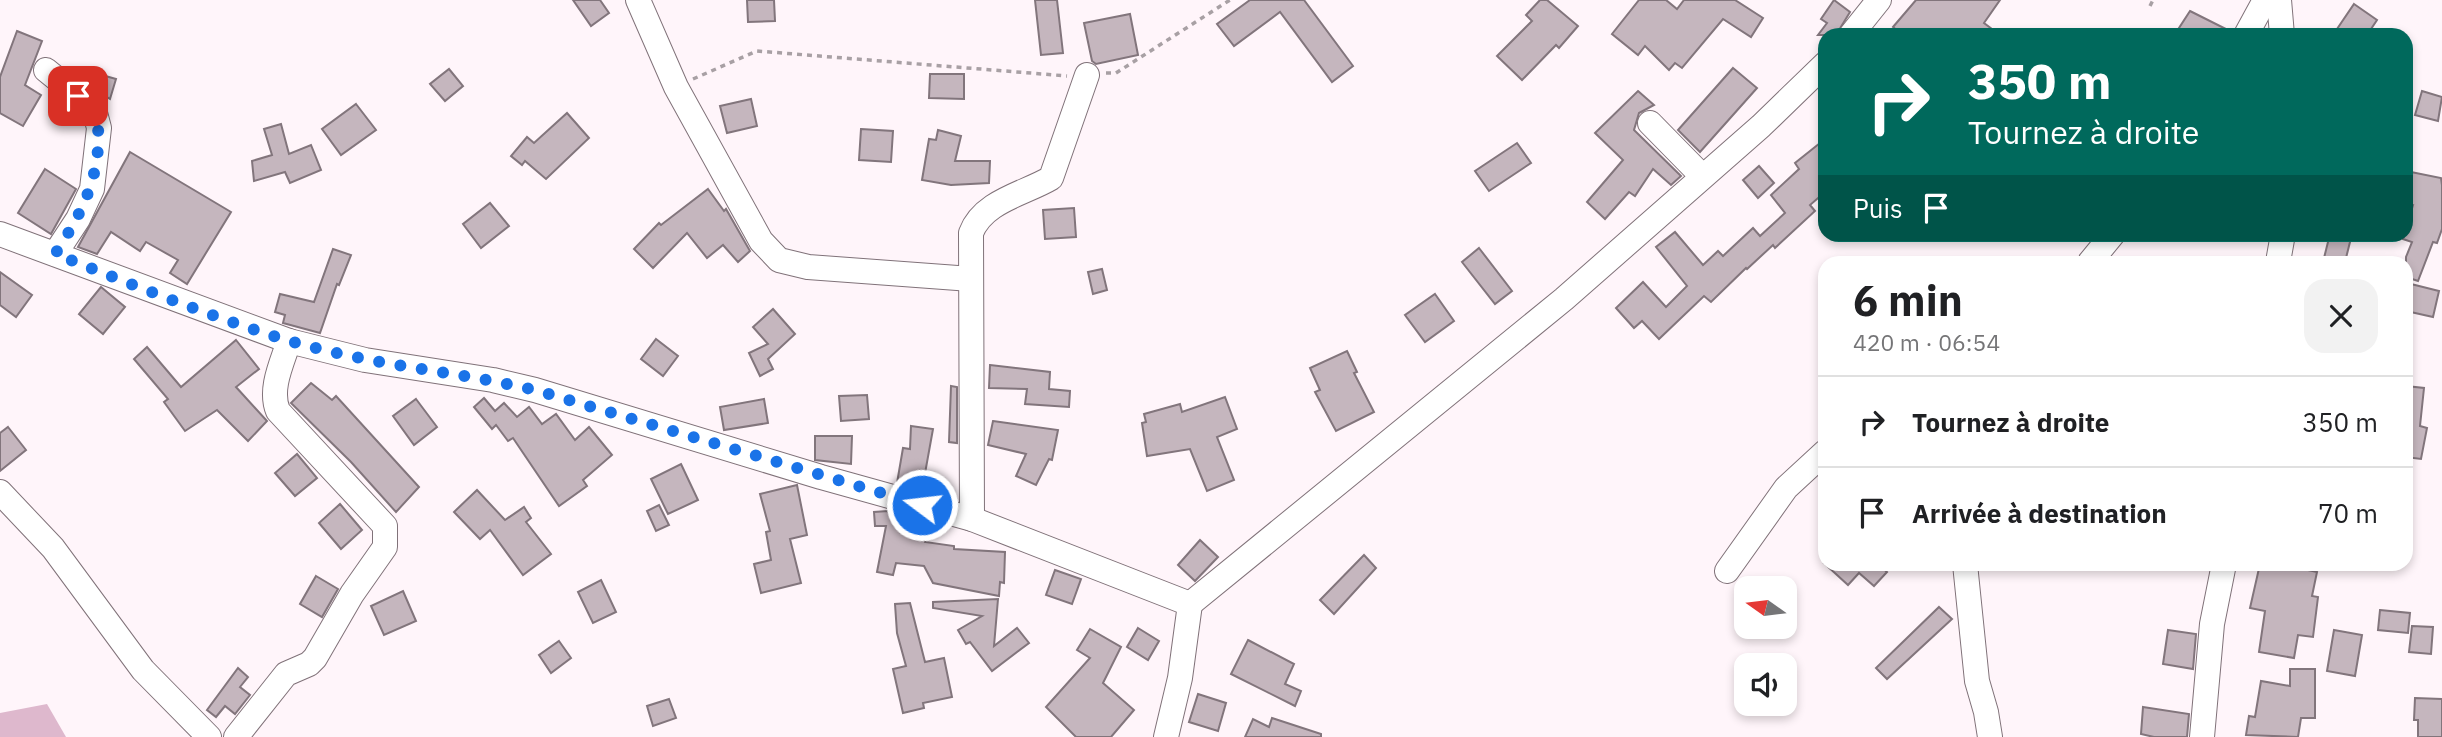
<!DOCTYPE html>
<html lang="fr">
<meta charset="utf-8">
<style>
:root{--surface:#fff;--page:#f2f2f2;--text:#202124;--muted:#757577;--line:#e0e0e0}
body{margin:0;font-family:"IBM Plex Sans",sans-serif;background:var(--page);color:var(--text);height:100vh;display:flex;flex-direction:column;font-size:26px;white-space:nowrap}
*{box-sizing:border-box;margin:0}
p{font-size:23px;color:var(--muted)}
.icon{flex:none;width:38px;height:38px;fill:none;stroke:currentColor;stroke-width:2;stroke-linecap:round;stroke-linejoin:round}
.map{position:relative;flex:1;overflow:hidden}
.side{position:absolute;left:1818px;top:256px;width:595px;height:315px;display:flex;flex-direction:column;background:var(--surface);border-radius:21px;box-shadow:0 4px 10px #0003}
.side>*{flex:none}
.top-card{position:absolute;left:1818px;top:28px;width:595px;height:214px;border-radius:21px;box-shadow:0 4px 10px #0003;background:#00695c;color:#fff;overflow:hidden}
.needle{width:46px;rotate:284deg}
.buttons{position:absolute;left:1734px;top:576px;display:grid;gap:14px}
.buttons a{display:grid;place-items:center;width:63px;height:63px;border-radius:14px;background:var(--surface);box-shadow:0 4px 10px #0003;font-size:35px}
.pin{position:absolute;display:grid;place-items:center;width:60px;height:60px;color:#fff;margin:-30px;border-radius:14px;box-shadow:0 4px 10px #0006}
.me{position:absolute;width:77px;margin:-38px;rotate:285deg;stroke-linejoin:round;filter:drop-shadow(0 0 5px #0008)}
.turn{display:flex;align-items:center;gap:24px;height:147px;padding:0 35px;font-size:32px}
.turn .icon{width:91px;height:91px;stroke-width:2.5}
.turn b{display:block;font-size:49px;line-height:60px}
.then{display:flex;align-items:center;height:66px;padding:0 35px;background:#0003;gap:14px;font-size:26px}
.round{display:grid;place-items:center;flex:none;width:74px;height:74px;border-radius:21px;background:var(--page)}
.head{display:flex;align-items:center;justify-content:space-between;height:119px;padding:0 35px}
h1{font-size:42px;font-weight:700;line-height:52px}
ul{padding:0;list-style:none}
li{display:flex;align-items:center;gap:21px;height:91px;padding:0 35px;border-top:2px solid var(--line)}
li div{flex:1}
li b{display:block;font-size:26px}
li em{font-style:normal}
.map>svg:first-child{display:block}
.green{fill:#deb8cd}
.building{fill:#c5b6be;stroke:#82757c;stroke-width:2}
.lines{fill:none;stroke-linecap:round;stroke-linejoin:round}
.minor-casing{stroke:#807279;stroke-width:26}
.path{stroke:#a8a0a4;stroke-width:3.5;stroke-dasharray:5 5;stroke-linecap:butt}
.minor{stroke:#fff;stroke-width:24}
.route{stroke:#1a73e8;stroke-width:12;stroke-dasharray:0 21.6}
</style>
<div class="map">
<svg width="2442" height="737" viewBox="0 0 2442 737">
<rect width="100%" height="100%" fill="#fff5fa"/>
<!-- green -->
<path class="green" d="M47,704L66,737H0V713Z"/>
<!-- building -->
<g class="building">
<path d="M573,0H600L609,13L591,26Z"/>
<path d="M747,0H774L775,21L748,22Z"/>
<path d="M1035,0H1057L1063,53L1041,55Z"/>
<path d="M1250,0H1304L1353,66L1332,82L1280,12L1234,46L1217,24Z"/>
<path d="M1540,0H1547L1578,26L1559,48L1556,45L1522,80L1497,56L1532,21L1526,15Z"/>
<path d="M1639,0H1666L1677,9L1684,0H1735L1763,18L1751,37L1723,19L1682,68L1675,63L1669,70L1645,46L1638,55L1612,34Z"/>
<path d="M1834,0L1850,12L1836,35H1818L1827,23L1821,19Z"/>
<path d="M1916,0H2000L1984,23L2000,35H1902L1893,27Z"/>
<path d="M2354,4L2377,20L2367,35H2345L2337,29Z"/>
<path d="M2190,11L2232,32L2231,35H2190L2179,28Z"/>
<path d="M1130,14L1138,55L1096,64L1092,61L1084,23Z"/>
<path d="M17,31L42,41L25,85L41,95L23,126L0,113V77Z"/>
<path d="M1733,68L1757,88L1700,152L1678,130Z"/>
<path d="M449,69L463,86L445,101L430,84Z"/>
<path d="M91,72L116,79L110,99L87,84Z"/>
<path d="M930,74H964V99L929,98Z"/>
<path d="M1638,91L1654,105L1639,113L1634,130L1681,176L1671,185L1653,169L1635,196L1629,192L1605,219L1587,202L1623,160L1595,133Z"/>
<path d="M2422,91L2442,97L2438,121L2415,115Z"/>
<path d="M751,99L757,126L727,133L720,106Z"/>
<path d="M356,104L376,130L341,155L322,129Z"/>
<path d="M567,113L589,138L546,179L525,161L522,165L511,156L527,137L534,143Z"/>
<path d="M281,124L289,154L311,145L321,170L290,183L285,172L254,181L252,161L272,155L264,129Z"/>
<path d="M861,129L893,131L891,162L859,160Z"/>
<path d="M938,130L961,136L955,161H990L989,183L951,185L922,180L929,139L936,140Z"/>
<path d="M1825,139V192L1810,205L1815,211L1775,248L1773,245L1747,269L1746,268L1711,302L1704,296L1659,339L1642,321L1634,328L1616,308L1643,282L1666,307L1687,286L1656,247L1675,232L1703,265L1718,251L1723,256L1753,228L1760,236L1785,213L1771,195L1799,169L1795,163Z"/>
<path d="M1517,143L1531,163L1489,191L1475,171Z"/>
<path d="M130,152L231,212L187,284L170,273L178,260L146,242L140,251L111,232L97,254L78,247Z"/>
<path d="M1759,166L1774,183L1758,198L1743,180Z"/>
<path d="M45,169L76,189L51,234L18,213Z"/>
<path d="M2406,171L2441,178L2442,185V229L2437,243L2433,242L2418,281L2406,277V257L2412,242L2403,239L2413,205L2406,204Z"/>
<path d="M708,189L724,211L726,209L750,251L738,262L723,245L707,258L687,233L653,268L634,249L659,223L661,225Z"/>
<path d="M490,203L509,226L481,248L463,224Z"/>
<path d="M1074,208L1076,237L1045,239L1043,210Z"/>
<path d="M2330,234H2352L2345,262H2323Z"/>
<path d="M1479,248L1512,291L1495,304L1462,262Z"/>
<path d="M333,249L351,255L339,285L337,284L320,333L283,323L285,315L275,312L280,294L314,302Z"/>
<path d="M1102,269L1107,290L1093,294L1088,272Z"/>
<path d="M0,272L32,295L16,317L0,305Z"/>
<path d="M2411,284L2439,291L2433,317L2406,311Z"/>
<path d="M101,287L125,307L103,334L79,314Z"/>
<path d="M1435,294L1454,321L1425,342L1405,315Z"/>
<path d="M773,309L795,334L768,359L773,369L760,376L749,353L768,344L753,327Z"/>
<path d="M656,339L678,356L663,376L641,359Z"/>
<path d="M236,340L259,369L236,387L267,421L248,441L217,410L185,431L164,402L168,399L134,359L147,347L181,387Z"/>
<path d="M1347,351L1357,372L1354,373L1374,412L1336,431L1315,392L1320,390L1310,368Z"/>
<path d="M990,365L1050,372L1049,389L1070,391L1069,407L1025,404L1027,389L989,388Z"/>
<path d="M311,383L332,400L336,396L419,487L396,512L351,462L291,403Z"/>
<path d="M951,386L957,387V443L949,442Z"/>
<path d="M2406,386L2424,388L2420,426L2427,428L2421,459L2406,457Z"/>
<path d="M867,395L869,419L841,421L839,396Z"/>
<path d="M1225,397L1237,429L1217,437L1234,480L1207,491L1190,449L1147,456L1142,423L1146,422L1144,414L1180,404L1182,412Z"/>
<path d="M484,398L495,411L504,403L517,417L529,407L542,424L556,414L575,440L589,427L612,455L583,480L587,486L559,506L513,438L508,441L496,425L492,429L474,407Z"/>
<path d="M416,399L437,427L414,445L393,416Z"/>
<path d="M764,399L768,423L724,430L720,407Z"/>
<path d="M993,421L1058,430L1052,460L1049,459L1036,485L1016,476L1026,454L988,445Z"/>
<path d="M911,426L933,429L922,490L897,483L903,448L910,449Z"/>
<path d="M8,427L26,450L0,471V433Z"/>
<path d="M815,436H852L851,464L815,460Z"/>
<path d="M297,454L317,478L295,496L275,473Z"/>
<path d="M681,464L698,500L668,514L651,479Z"/>
<path d="M797,485L807,535L790,539L801,583L761,593L754,564L771,560L766,532L770,531L760,494Z"/>
<path d="M477,490L505,520L524,507L531,518L526,522L551,554L523,575L490,530L480,539L454,512Z"/>
<path d="M340,504L362,530L341,549L319,523Z"/>
<path d="M659,505L669,525L656,531L647,511Z"/>
<path d="M888,511L898,514L899,526L927,531L925,542L954,546V549L1005,552L1004,583L1000,582L999,596L933,583L924,566L896,563L893,575L877,572L886,526H875L874,512Z"/>
<path d="M1200,540L1218,557L1195,581L1178,565Z"/>
<path d="M1364,555L1376,568L1334,614L1320,600Z"/>
<path d="M1825,564H1878L1887,572L1874,586L1859,573L1848,585Z"/>
<path d="M2260,564H2291L2290,566L2317,572L2312,596L2318,597L2313,637L2298,635L2294,658L2259,652L2265,611L2250,608Z"/>
<path d="M1055,570L1081,579L1072,604L1046,595Z"/>
<path d="M316,576L338,589L322,617L300,604Z"/>
<path d="M601,580L616,612L593,623L578,592Z"/>
<path d="M403,591L416,621L384,635L371,606Z"/>
<path d="M998,599L994,646L1017,628L1029,643L992,671L970,642L966,644L958,630L982,616L933,608V602Z"/>
<path d="M910,603L925,662L944,658L952,697L923,703L924,708L903,713L893,669L906,666L897,633L895,604Z"/>
<path d="M1939,607L1952,619L1887,679L1876,668Z"/>
<path d="M2380,610L2410,613L2408,633L2378,630Z"/>
<path d="M2412,626L2433,627L2431,654L2409,652Z"/>
<path d="M1138,628L1159,641L1148,660L1127,647Z"/>
<path d="M1090,629L1121,647L1103,683L1134,710L1111,737H1076L1046,707L1090,658L1077,650Z"/>
<path d="M2168,630L2196,634L2193,669L2163,664Z"/>
<path d="M2334,630L2362,635L2355,676L2327,671Z"/>
<path d="M1248,640L1294,664L1285,684L1301,691L1295,706L1231,674Z"/>
<path d="M559,641L571,658L551,673L539,655Z"/>
<path d="M238,668L248,677L240,687L250,695L235,714L225,706L216,717L207,710Z"/>
<path d="M2290,669H2315V718H2301L2298,737L2246,735L2249,716L2255,717L2261,681L2290,686Z"/>
<path d="M1198,694L1226,703L1218,731L1189,722Z"/>
<path d="M2415,698L2442,699V737H2418V720H2414Z"/>
<path d="M669,699L676,718L653,726L647,706Z"/>
<path d="M2143,707L2189,714L2187,737H2154L2141,734Z"/>
<path d="M1272,718L1321,734V737H1245L1253,719L1269,727Z"/>
</g>
<g class="lines">
<!-- minor casing -->
<g class="minor-casing">
<g id="minor">
<path d="M638,0L676,87L761,241L779,260L808,267L971,279"/>
<path d="M2279,0L2282,35"/>
<path d="M1851,35L1879,0"/>
<path d="M2246,35L2265,0"/>
<path d="M46,70L94,109L99,128L92,189L78,219L55,254"/>
<path d="M1650,123L1702,176"/>
<path d="M0,234L289,341L365,360L493,380L535,390L821,477L972,519L1190,604L1564,299L1761,126L1825,64"/>
<path d="M2090,262L2113,234"/>
<path d="M2278,262L2283,234"/>
<path d="M0,492L53,548L143,670L209,737"/>
<path d="M972,519L971,233C983,201 1024,194 1051,178L1087,75"/>
<path d="M1965,564L1977,681L1986,712L1990,737"/>
<path d="M1727,571L1786,488L1825,452"/>
<path d="M236,737L286,674L309,664L315,658L352,594L385,547V526L278,411C269,389 282,363 289,341"/>
<path d="M1166,737L1180,678L1190,604"/>
<path d="M2202,737L2212,624L2224,564"/>
</g>
</g>
<!-- path -->
<g class="path">
<path d="M2150,6L2153,0"/>
<path d="M1106,73H1116L1230,0"/>
<path d="M693,79L757,51L1067,76"/>
</g>
<!-- minor -->
<use href="#minor" class="minor"/>
</g>
<g class="lines">
<!-- route -->
<path class="route" d="M78,96L94,108L97,118C104,170 83,212 55,254C132,284 210,317 290,341C370,365 454,371 535,390L922,505"/>
</g>
</svg>
<div class="buttons">
<a><svg class="needle" viewBox="-14 -14 28 28"><path d="M0-13l5 13h-10z" fill="#e53935"/><path d="M0 13l5-13h-10z" fill="#757577"/></svg></a>
<a><svg class="icon" aria-label="sound" viewBox="0 0 24 24"><path d="M4 9h4l5-4v14l-5-4H4zM17 9q2 3 0 6"/></svg></a>
</div>
<div class="pin" style="left:78px;top:96px;background:#d93025"><svg class="icon" aria-label="arrive" viewBox="0 0 24 24"><path d="M6 21V4h12l-3 4 3 4H6"/></svg></div>
<svg class="me" style="left:922px;top:505px" viewBox="-20 -20 40 40"><circle r="17" fill="#1a73e8" stroke="#fff" stroke-width="3"/><path d="M0-11L8 9 0 5-8 9z" fill="#fff"/></svg>
<div class="top-card">
<div class="turn"><svg class="icon" aria-label="right" viewBox="0 0 24 24"><path d="M7 20v-9h11M14 6l5 5-5 5"/></svg><div><b>350 m</b>Tournez à droite</div></div>
<div class="then">Puis<svg class="icon" aria-label="arrive" viewBox="0 0 24 24"><path d="M6 21V4h12l-3 4 3 4H6"/></svg></div>
</div>
<section class="side">
<div class="head"><div><h1>6 min</h1><p>420 m · 06:54</p></div><a class="round"><svg class="icon" aria-label="close" viewBox="0 0 24 24"><path d="M6 6l12 12M18 6L6 18"/></svg></a></div>
<ul>
<li><svg class="icon" aria-label="right" viewBox="0 0 24 24"><path d="M7 20v-9h11M14 6l5 5-5 5"/></svg><div><b>Tournez à droite</b></div><em>350 m</em></li>
<li><svg class="icon" aria-label="arrive" viewBox="0 0 24 24"><path d="M6 21V4h12l-3 4 3 4H6"/></svg><div><b>Arrivée à destination</b></div><em>70 m</em></li>
</ul>
</section>
</div>
